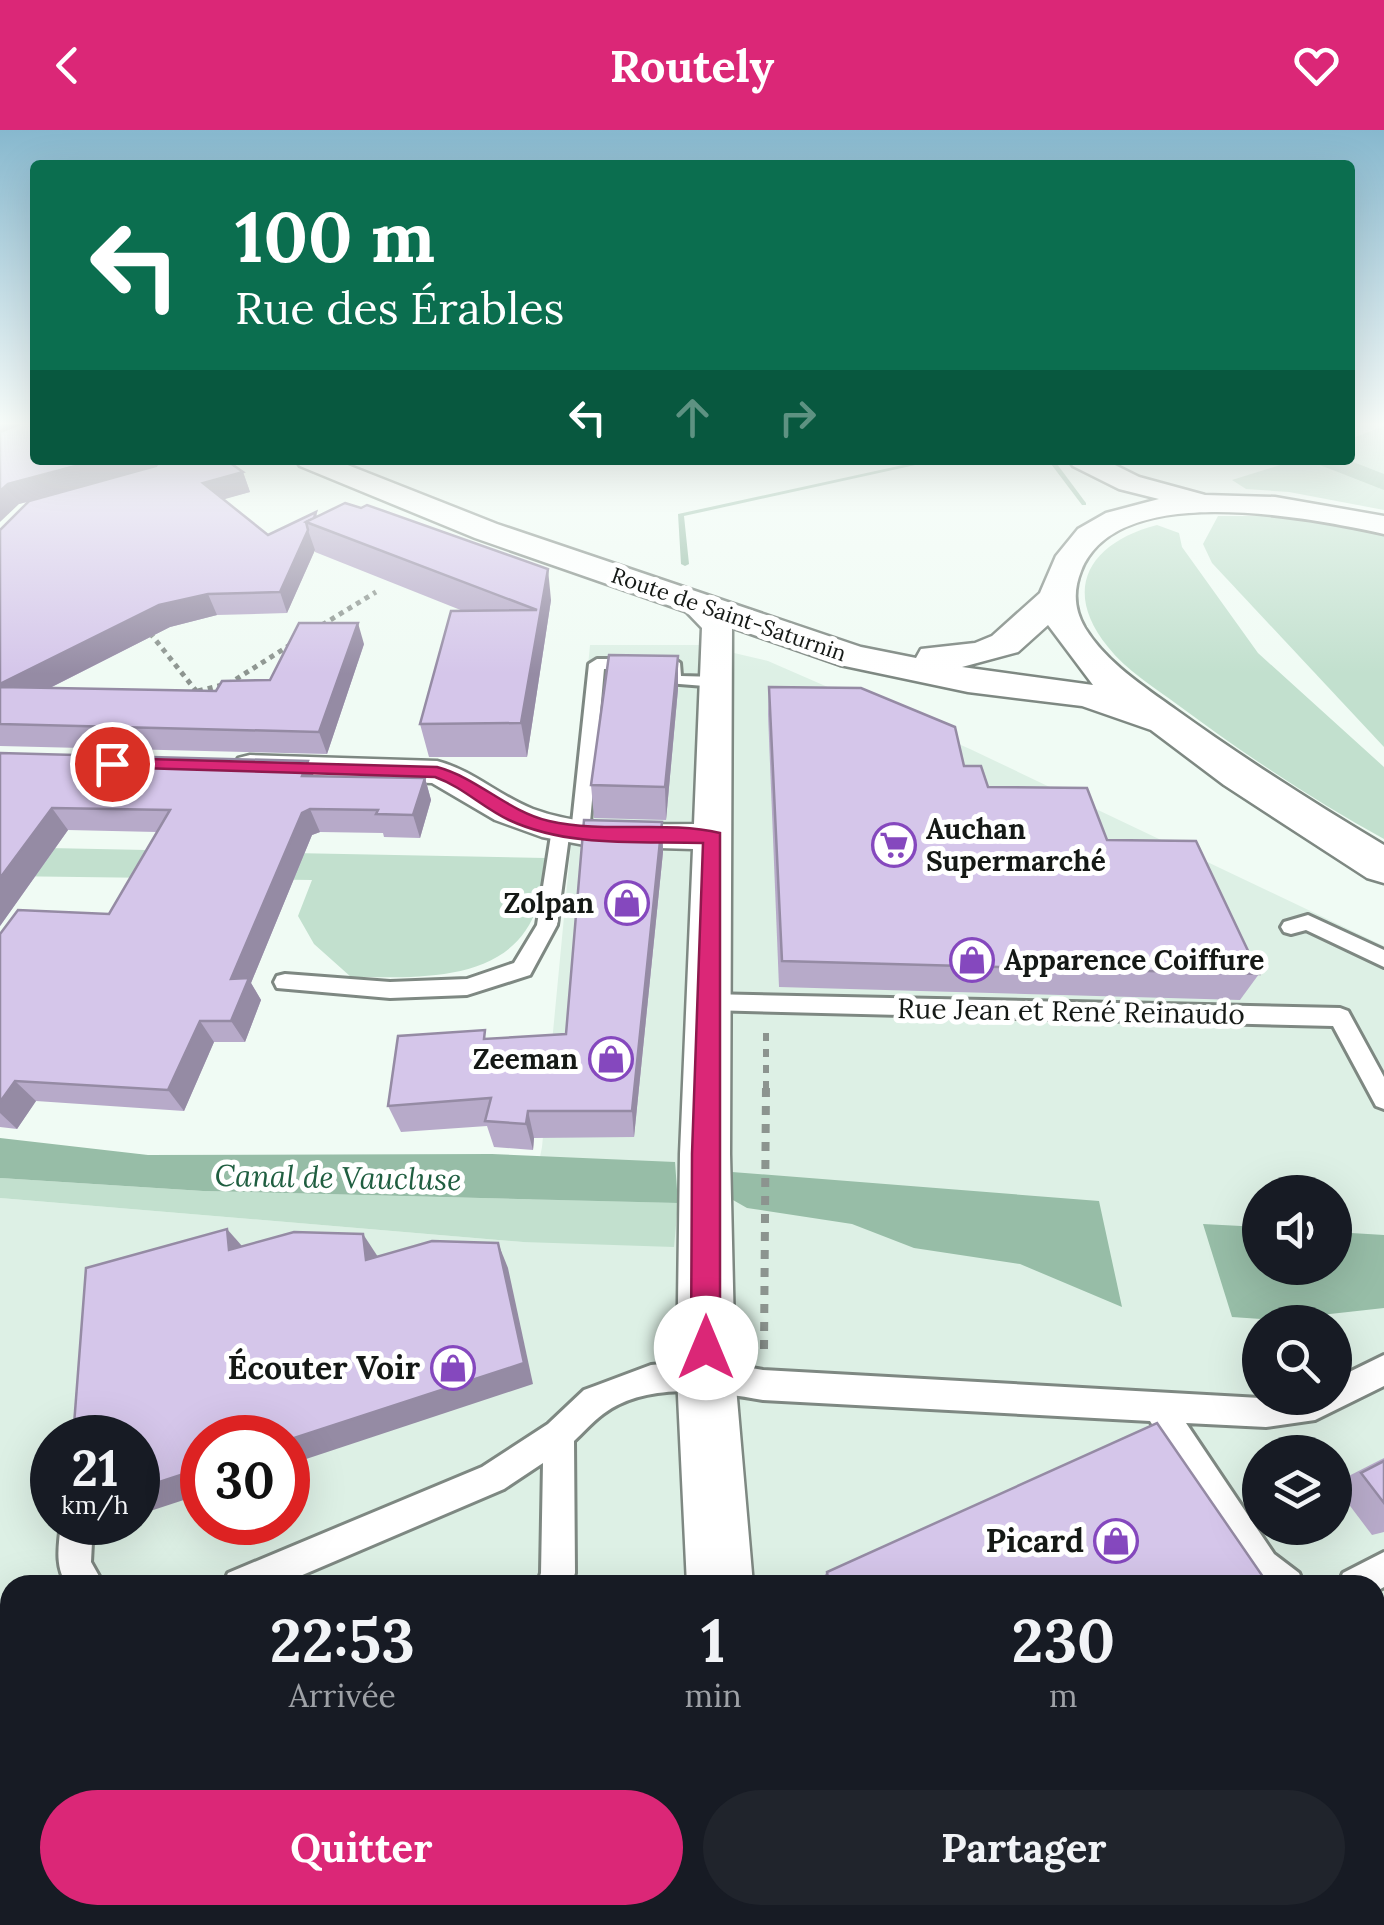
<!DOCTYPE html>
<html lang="fr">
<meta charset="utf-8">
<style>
:root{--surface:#171b24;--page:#20242c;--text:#f1f3f6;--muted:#9ea1a6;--accent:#db2777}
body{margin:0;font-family:Lora,serif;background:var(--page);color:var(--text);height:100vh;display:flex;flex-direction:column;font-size:38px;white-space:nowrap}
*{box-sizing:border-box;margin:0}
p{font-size:32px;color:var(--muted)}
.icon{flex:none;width:55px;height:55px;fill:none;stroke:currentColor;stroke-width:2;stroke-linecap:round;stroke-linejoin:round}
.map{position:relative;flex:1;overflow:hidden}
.panel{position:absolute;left:0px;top:1445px;width:1385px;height:350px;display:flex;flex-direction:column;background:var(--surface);border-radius:30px 30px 0 0;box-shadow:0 10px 40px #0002}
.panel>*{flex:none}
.hud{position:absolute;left:30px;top:30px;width:1325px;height:305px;border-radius:10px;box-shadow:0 10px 40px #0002;background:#0b6e4f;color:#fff;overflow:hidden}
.controls{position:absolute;left:1242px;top:1045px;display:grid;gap:20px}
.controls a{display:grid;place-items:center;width:110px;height:110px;border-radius:50%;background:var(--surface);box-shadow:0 10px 40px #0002;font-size:50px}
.speed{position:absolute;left:30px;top:1285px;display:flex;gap:20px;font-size:50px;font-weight:700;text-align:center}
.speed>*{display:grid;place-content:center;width:130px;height:130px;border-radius:50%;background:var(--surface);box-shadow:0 10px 40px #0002;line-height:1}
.speed small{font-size:25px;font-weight:400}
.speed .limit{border:15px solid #d22;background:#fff;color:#111}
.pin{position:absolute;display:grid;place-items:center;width:85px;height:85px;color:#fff;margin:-42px;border:5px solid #fff;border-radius:50%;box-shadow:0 2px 10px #0007}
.me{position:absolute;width:110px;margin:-55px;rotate:0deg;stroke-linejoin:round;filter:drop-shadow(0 0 8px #0008)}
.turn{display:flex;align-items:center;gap:35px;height:210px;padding:0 40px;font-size:45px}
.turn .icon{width:130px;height:130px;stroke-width:2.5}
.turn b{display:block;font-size:70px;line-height:85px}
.lanes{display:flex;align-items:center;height:95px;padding:0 40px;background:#0003;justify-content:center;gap:50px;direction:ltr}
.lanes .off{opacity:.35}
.eta{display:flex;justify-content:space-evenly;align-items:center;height:170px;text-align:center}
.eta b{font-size:60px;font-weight:700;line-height:70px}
.action{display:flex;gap:20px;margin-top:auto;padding:20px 40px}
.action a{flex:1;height:115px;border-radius:60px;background:var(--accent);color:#fff;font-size:40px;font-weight:700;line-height:115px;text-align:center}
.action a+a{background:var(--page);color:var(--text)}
header{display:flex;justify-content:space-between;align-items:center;height:130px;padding:0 40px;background:var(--accent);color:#fff;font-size:45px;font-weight:700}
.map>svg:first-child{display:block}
.built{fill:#ddf0e5;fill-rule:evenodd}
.green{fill:#c2e0ce}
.water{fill:#97bda7}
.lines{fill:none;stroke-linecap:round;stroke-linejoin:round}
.stream{fill:#97bda7;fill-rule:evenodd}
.canal{fill:#97bda7;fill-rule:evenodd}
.lane-casing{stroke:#7e8882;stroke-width:6}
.street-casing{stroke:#7e8882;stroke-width:5}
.secondary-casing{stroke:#7e8882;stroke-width:5}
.path-far3{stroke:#8c948f;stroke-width:5;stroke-dasharray:5 5;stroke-linecap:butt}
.path-far2{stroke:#8c948f;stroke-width:6;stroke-dasharray:8 8;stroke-linecap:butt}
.path-far1{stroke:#8c948f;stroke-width:8;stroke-dasharray:9 9;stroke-linecap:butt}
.path{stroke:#8c948f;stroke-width:10;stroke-dasharray:11 11;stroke-linecap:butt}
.lane{fill:#fff;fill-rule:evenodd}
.street{fill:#fff;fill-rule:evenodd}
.secondary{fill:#fff;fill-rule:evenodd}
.wall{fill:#b7aac9}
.shaded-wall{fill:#958ba4}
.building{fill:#d5c6ea;stroke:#958ba4;stroke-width:2.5}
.route{fill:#db2777;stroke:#8e194d;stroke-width:2.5}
.labels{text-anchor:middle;stroke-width:10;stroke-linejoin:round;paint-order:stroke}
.far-street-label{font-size:22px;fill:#151916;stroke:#fff}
.poi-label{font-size:28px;font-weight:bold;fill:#151916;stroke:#fff;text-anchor:start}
.street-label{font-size:28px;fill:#151916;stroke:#fff}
.water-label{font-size:30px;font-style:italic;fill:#1f5e40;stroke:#fff}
.near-poi-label{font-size:32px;font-weight:bold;fill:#151916;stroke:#fff;text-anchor:end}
</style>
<header><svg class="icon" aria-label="back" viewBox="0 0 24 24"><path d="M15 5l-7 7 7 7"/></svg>Routely<svg class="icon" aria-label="heart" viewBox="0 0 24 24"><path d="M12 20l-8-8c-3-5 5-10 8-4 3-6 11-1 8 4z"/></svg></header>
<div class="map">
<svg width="1384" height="1795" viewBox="0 0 1384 1795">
<rect width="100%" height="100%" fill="#f0fbf4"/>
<!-- built -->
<path class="built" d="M590,515H700L768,531L970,619L1384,816V1795H0V1068L523,1112L542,1017ZM1260,1062H1335V1138H1260ZM1260,1192H1335V1268H1260ZM52,1308H138V1392H52ZM202,1308H288V1392H202ZM1260,1322H1335V1398H1260ZM10,1455H1375V1785H10Z"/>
<!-- green -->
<g class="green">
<path d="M1384,296V348L1339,330H1350V309Z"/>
<path d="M1296,330H1316L1384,359V380L1289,362L1246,359L1232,350Z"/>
<path d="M1218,386H1293L1384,404V617L1212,433L1203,414Z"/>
<path d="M1157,395L1179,403L1182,417L1258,523L1384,637V709C1313,670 1244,624 1178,575C1155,558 1126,540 1108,517C1060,458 1091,412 1157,395Z"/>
<path d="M0,717L545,728C542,742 542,759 538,774C514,855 417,847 351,847L314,814L298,786L312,750L0,746Z"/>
<path d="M0,1048L203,1061L678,1073L674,1117L523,1112L0,1068Z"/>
</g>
<!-- water -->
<g class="water">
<path d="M0,1008L148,1025L492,1024L675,1032L678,1073L203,1061L0,1048Z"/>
<path d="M732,1042L1099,1071L1122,1177L1020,1134L914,1118L852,1094L747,1078L733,1070Z"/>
<path d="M1203,1094L1260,1097V1138H1335V1102L1384,1105V1178L1276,1190L1232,1187Z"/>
</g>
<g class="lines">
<!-- stream -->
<g class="stream">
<path d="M926,330H938L684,386L689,434L685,436L681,434L678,384Z"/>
<path d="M1048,330H1054L1086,373V375H1082Z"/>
</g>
<!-- canal -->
<path class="canal" d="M1316,330H1348L1384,344V360L1320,335Z"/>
<!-- lane casing -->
<g class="lane-casing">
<g id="lane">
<path d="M672,528L680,533L681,546L717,547L725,552L717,557L667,553L664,537L659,533Z"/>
<path d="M597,529H635L643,534L635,539H604L589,703L580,709L571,703L589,534Z"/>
<path d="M561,693L570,699L557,795L530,845L467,865L390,868L277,858L274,852L277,846L285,844L390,852L467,849L514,833L537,795L552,699Z"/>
<path d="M1308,785L1384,820V837L1306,800L1291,804L1284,802L1281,797L1284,792Z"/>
<path d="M708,864L1340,878L1348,881L1384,947V979L1376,976L1333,896L708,880L697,872Z"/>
<path d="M1384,1225V1256L1315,1290L1266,1297L1186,1293L1274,1424L1299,1443L1304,1455H1260L1250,1448L1150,1291L763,1270C713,1261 647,1251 603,1284C592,1292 583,1303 574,1311L575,1443L571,1455H537L541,1443L543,1333L504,1359L279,1455H223L228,1443L482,1337L548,1294L584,1260L595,1256L651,1235L706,1230L763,1240L1260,1268H1335V1249Z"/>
<path d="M61,1392H93L91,1432L104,1455H67C54,1435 59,1415 61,1392Z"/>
<path d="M1384,1422V1457L1375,1462V1455H1338L1343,1443Z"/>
<path d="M1375,1493L1384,1495V1529L1375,1527Z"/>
<path d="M10,1521V1555L0,1558V1524Z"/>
<path d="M243,1785H283L280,1795H240Z"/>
</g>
</g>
<!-- street casing -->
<g class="street-casing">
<g id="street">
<path d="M690,462C706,467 727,482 732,498L730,1024L735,1245L753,1455H687L677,1245L680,1024L693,719L590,716L542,707L495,690L432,653L250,647L238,644L233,636L238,628L250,625L437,631C473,640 499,666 533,679C584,698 641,694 694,694L702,498L676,471L680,465Z"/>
<path d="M657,1785H737L734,1795H654Z"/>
<path d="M778,1785H859L863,1795H783Z"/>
</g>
</g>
<!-- secondary casing -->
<g class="secondary-casing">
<g id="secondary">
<path d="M296,330H335L497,394L861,517L916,528L921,519L975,513L992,506L1040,463L1056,426L1078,399L1106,383L1159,369L1119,359L1073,336L1069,330H1105L1139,347L1205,365L1275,367L1384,386V404C1311,388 1117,349 1081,441C1073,461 1074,479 1085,498C1106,532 1143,556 1175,579C1243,628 1312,672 1384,715V753L1367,748L1224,655L1151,600L1082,576L968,562L840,535L475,408L300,336ZM1048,495L1093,555L962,537L1018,522Z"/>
<path d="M1384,1631V1725L1375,1729V1635Z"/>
<path d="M1191,1785H1296L1292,1795H1187Z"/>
</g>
</g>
<!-- path-far3 -->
<g class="path-far3">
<path d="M322,495L376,462"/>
<path d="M150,503L197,562"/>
<path d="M198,561L230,553L290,515"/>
</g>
<!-- path-far2 -->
<path class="path-far2" d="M766,959V902"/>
<!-- path-far1 -->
<path class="path-far1" d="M764,1219L766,956"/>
<!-- path -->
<path class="path" d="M884,1785L898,1795"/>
<!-- lane -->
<use href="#lane" class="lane"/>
<!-- street -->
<use href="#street" class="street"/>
<!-- secondary -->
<use href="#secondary" class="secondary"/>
</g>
<!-- wall -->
<g class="wall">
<path d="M35,330H232L233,335L243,342L250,362L223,369L268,405L316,382L317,386L551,470L527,627H429L420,594L463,481L315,422V420L287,483L217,485L170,497L50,558L216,561L270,550L364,514L327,624L0,616V400L28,372L19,374Z"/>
<path d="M769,557L1107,710L1259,844L1240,870L779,857L768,584Z"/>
<path d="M678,559L666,690L594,688L591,655Z"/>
<path d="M0,623L314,646L425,648L431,670L420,708L384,707L383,703L320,702L312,705L251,853L261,870L245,912H214L184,981L36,971L17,999L0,997V804L109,784L157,702L68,700L0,796Z"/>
<path d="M662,692L663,722L634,1007L534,1008L533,1020L494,1017L487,996L401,1002L388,976L566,904Z"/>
<path d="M1384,1328V1402L1372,1405L1335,1356V1353Z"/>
<path d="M827,1442L1265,1455H819V1452Z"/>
</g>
<!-- shaded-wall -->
<g class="shaded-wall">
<path d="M0,293H23L0,303Z"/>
<path d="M98,330H151L154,336L19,374L0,392V361L8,354Z"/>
<path d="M221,330H232L236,343L243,342L250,362L211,373L203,353Z"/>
<path d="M308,400L315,420L287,483L280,462Z"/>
<path d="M548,439L551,470L527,627L521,593Z"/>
<path d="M208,464L217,485L170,497L8,579L0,567V554L159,475Z"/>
<path d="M358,493L364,514L327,624L319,602Z"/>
<path d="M678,526V559L666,690L665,657Z"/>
<path d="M308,631L317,654L302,646Z"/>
<path d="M425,648L431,670L420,708L413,685Z"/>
<path d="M52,678L68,700L0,796V748Z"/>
<path d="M310,679L320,702L312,705L251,853L261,870L245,912L231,891V849L302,683Z"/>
<path d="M662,692L663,722L634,1007L632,981Z"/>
<path d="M200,891L214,912L184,981L168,960Z"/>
<path d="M15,951L36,971L17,999L0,983V972Z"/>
<path d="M528,981L534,1008L533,1020L526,994Z"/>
<path d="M227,1099L250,1125L229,1120Z"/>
<path d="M363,1104L380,1130H366Z"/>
<path d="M498,1113L508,1138L533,1254L288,1335V1310Z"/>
<path d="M202,1338V1364L138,1385V1359Z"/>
<path d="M96,1392H116L106,1396Z"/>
<rect x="105" y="1785" width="44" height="10"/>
<path d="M546,1785H560L562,1795H548Z"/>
</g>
<!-- building -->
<g class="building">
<path d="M22,293H32L35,295V330H98L8,354L0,361V302Z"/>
<path d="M160,330H226L243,342L203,353L268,405L316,382L314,388L306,392L308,400L280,462L208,464L159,475L0,554V400L29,371L156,336Z"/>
<path d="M345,373L361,378L367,375L548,439L521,593L420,594L451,481L537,480L306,392Z"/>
<path d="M299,493H358L319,602L0,594V557L216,561L222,551L270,550Z"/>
<path d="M609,525L678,526L665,657L591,655Z"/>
<path d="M769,557L861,558L955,597L964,636H981L988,657L1087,658L1107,710L1196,711L1259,844L782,831Z"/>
<path d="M0,623L308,631L302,646L425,648L413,685L376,684L378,680L310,679L302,683L231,849L249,848L231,891H200L168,960L15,951L0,972V804L18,780L109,784L170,680L52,678L0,748Z"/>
<path d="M584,690L662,692L632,981H528L526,994L485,991L491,968L388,976L398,906L485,900L484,909L566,904Z"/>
<path d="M227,1099L229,1120L294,1102L363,1104L366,1130L432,1111L498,1113L524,1233L288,1310V1308H202V1338L138,1359V1308H73L86,1138Z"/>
<path d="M1157,1293L1268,1454L1265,1455H829L827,1442Z"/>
<path d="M1384,1331V1373L1361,1343Z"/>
<path d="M10,1566V1785H105V1795H0V1570Z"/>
<path d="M346,1785H546L548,1795H346Z"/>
</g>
<!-- sky -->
<linearGradient id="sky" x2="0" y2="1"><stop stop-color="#87b8ce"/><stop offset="0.54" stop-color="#f8fdfa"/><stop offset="1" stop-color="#f8fdfa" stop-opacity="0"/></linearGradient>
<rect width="1384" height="544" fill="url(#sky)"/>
<!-- route -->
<path class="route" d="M112,628L437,637C478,648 507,681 549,691C605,704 666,690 720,703V1218L716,1228L706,1232L695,1228L691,1218L692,1024L703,713C640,711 569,718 509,690C483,678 463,657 435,647L106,637L103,634Z"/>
<!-- icons -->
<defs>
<g id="supermarket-ring" transform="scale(2.25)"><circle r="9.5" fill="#fff" stroke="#8548be" stroke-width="1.5"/><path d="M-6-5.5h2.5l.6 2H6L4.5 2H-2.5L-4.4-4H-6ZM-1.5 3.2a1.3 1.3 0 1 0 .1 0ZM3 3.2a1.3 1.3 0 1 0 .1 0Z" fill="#8548be"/></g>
<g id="shop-ring" transform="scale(2.25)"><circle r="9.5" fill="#fff" stroke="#8548be" stroke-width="1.5"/><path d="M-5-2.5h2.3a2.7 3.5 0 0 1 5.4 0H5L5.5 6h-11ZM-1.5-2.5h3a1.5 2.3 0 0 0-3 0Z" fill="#8548be"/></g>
</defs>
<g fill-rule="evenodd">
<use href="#supermarket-ring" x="894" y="715"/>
<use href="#shop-ring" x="627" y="773"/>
<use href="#shop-ring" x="972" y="830"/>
<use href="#shop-ring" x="611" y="929"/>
<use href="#shop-ring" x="453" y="1238"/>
<use href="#shop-ring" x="1116" y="1411"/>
</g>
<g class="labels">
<!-- far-street labels -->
<g class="far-street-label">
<text transform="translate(729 484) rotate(19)" y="8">Route de Saint-Saturnin</text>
</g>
<!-- poi labels -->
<g class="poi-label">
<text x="926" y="709">Auchan<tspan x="926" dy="32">Supermarché</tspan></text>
<text x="594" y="783" text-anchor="end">Zolpan</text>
<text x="1004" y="840">Apparence Coiffure</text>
<text x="578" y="939" text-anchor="end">Zeeman</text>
</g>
<!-- street labels -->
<g class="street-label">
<text transform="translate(1071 881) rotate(1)" y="10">Rue Jean et René Reinaudo</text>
</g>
<!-- water labels -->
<g class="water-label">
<text transform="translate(338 1048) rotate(1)" y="10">Canal de Vaucluse</text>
</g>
<!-- near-poi labels -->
<g class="near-poi-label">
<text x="420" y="1249">Écouter Voir</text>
<text x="1084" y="1422">Picard</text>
</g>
</g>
</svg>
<div class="controls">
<a><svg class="icon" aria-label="sound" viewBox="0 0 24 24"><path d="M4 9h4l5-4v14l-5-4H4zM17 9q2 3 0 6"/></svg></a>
<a><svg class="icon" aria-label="search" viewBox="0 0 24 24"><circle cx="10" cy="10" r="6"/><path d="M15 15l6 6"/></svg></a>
<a><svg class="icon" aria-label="layers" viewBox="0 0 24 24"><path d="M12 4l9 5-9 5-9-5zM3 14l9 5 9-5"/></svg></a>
</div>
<div class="speed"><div>21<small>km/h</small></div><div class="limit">30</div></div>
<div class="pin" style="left:112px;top:634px;background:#d93025"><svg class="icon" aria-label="arrive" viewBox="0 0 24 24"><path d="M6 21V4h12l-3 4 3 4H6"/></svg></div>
<svg class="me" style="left:706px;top:1218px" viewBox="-20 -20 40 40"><circle r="19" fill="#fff"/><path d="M0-13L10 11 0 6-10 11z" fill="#db2777"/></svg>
<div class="hud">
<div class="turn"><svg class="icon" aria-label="left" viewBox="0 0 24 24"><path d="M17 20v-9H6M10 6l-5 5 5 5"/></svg><div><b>100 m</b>Rue des Érables</div></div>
<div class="lanes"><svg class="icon" aria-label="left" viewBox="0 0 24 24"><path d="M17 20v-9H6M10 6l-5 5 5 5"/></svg><svg class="icon off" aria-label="ahead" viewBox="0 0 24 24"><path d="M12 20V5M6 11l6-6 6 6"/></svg><svg class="icon off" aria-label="right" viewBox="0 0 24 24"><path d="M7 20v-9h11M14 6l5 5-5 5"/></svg></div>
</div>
<section class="panel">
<div class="eta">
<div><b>22:53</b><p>Arrivée</p></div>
<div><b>1</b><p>min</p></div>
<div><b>230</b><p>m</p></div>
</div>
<div class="action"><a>Quitter</a><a>Partager</a></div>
</section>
</div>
